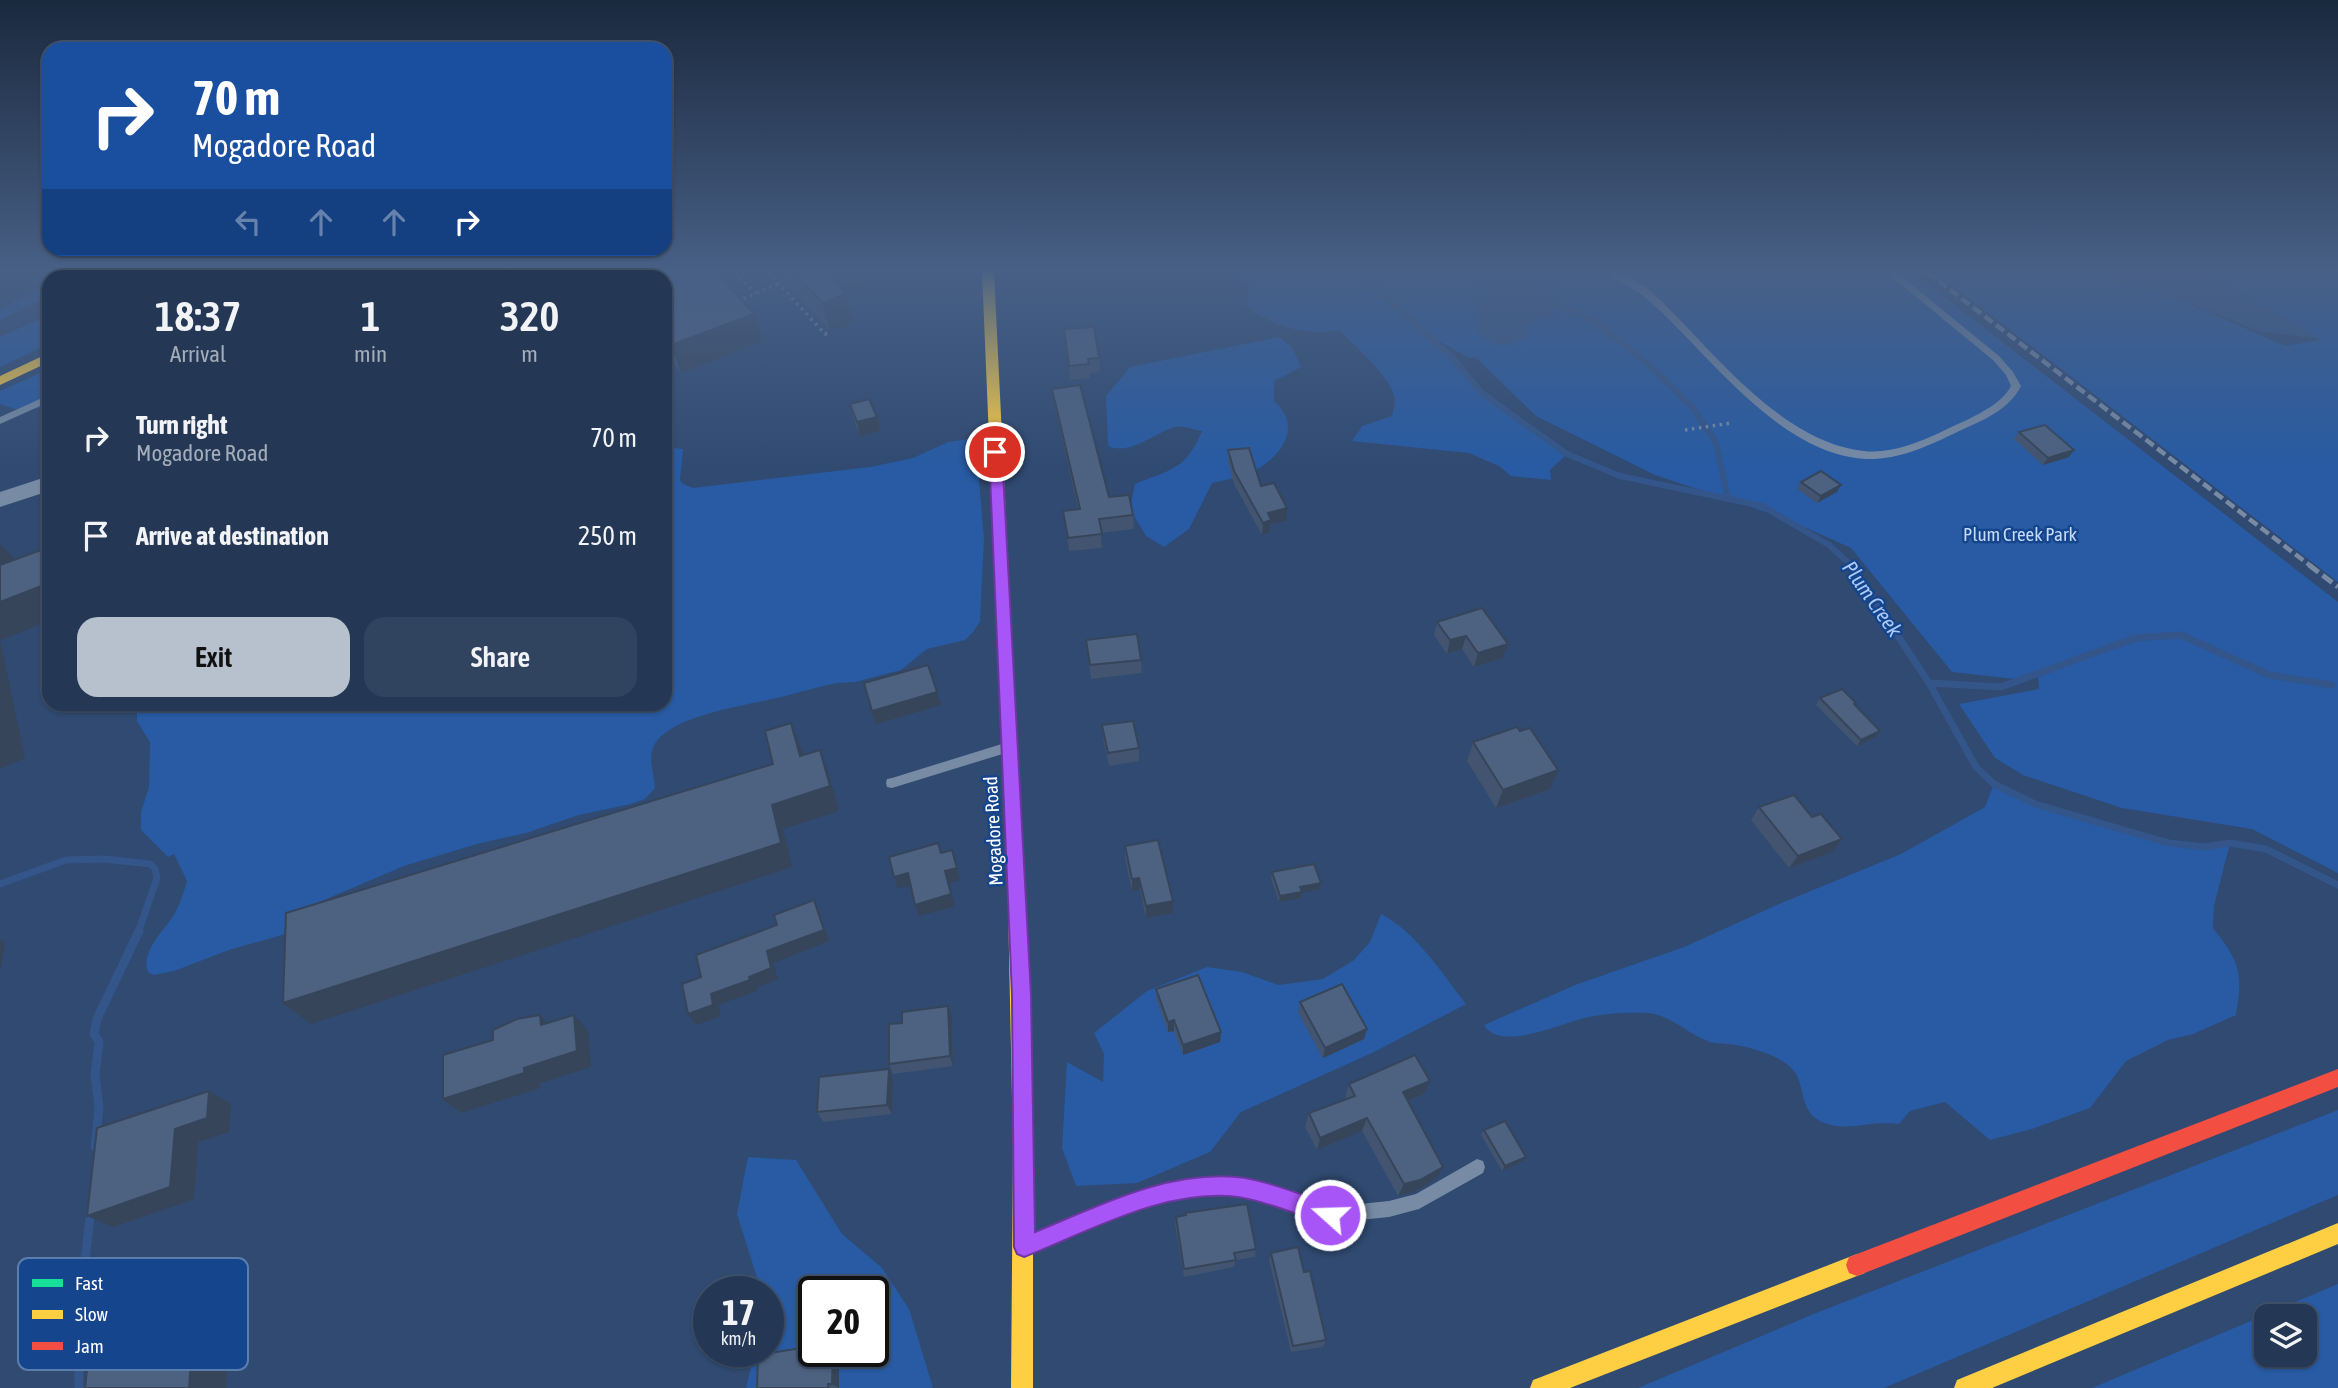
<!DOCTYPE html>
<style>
:root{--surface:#243855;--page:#30435f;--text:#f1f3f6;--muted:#a3acb9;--line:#41526c;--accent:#b7c0cd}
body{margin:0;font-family:"Asap Condensed",sans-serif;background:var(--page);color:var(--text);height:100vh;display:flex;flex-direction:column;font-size:26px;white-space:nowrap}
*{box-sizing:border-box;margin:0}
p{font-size:23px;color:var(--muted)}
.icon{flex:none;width:38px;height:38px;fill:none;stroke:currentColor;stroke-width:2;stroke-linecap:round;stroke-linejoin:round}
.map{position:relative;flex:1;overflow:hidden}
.side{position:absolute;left:42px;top:270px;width:630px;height:441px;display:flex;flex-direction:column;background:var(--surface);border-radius:21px;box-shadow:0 2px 5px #0004,0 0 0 2px var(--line)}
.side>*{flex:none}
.top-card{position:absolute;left:42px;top:42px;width:630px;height:214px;border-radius:21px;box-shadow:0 2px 5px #0004,0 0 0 2px var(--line);background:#1a4fa0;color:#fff;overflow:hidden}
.tools{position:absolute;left:2254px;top:1304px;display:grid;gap:14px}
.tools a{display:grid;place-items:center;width:63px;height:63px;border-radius:14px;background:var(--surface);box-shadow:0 2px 5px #0004,0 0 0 2px var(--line);font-size:35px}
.speed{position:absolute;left:693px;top:1276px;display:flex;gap:14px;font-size:35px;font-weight:700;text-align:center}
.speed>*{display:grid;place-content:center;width:91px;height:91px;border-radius:50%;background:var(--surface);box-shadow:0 2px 5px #0004,0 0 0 2px var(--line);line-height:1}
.speed small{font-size:18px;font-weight:400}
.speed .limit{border:4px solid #111;border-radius:10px;background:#fff;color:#111}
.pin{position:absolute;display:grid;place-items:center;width:60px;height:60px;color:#fff;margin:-30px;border:4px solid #fff;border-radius:50%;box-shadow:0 2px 7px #0007}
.me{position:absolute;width:77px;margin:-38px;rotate:290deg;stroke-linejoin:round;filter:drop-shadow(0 0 5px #0008)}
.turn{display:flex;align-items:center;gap:24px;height:147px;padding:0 35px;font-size:32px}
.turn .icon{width:91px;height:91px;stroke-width:2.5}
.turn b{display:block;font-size:49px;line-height:60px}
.lanes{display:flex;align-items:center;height:66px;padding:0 35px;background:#0003;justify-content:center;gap:35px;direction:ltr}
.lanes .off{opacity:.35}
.eta{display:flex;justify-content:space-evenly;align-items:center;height:119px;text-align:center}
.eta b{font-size:42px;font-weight:600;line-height:49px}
.button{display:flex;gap:14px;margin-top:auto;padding:14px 35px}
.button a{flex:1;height:80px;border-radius:21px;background:var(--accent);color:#111;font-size:28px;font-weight:600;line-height:80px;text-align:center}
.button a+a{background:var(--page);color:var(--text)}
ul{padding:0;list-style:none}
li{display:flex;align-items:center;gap:21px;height:98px;padding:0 35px}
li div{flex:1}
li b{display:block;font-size:26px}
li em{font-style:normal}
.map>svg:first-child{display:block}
.green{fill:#285ba3;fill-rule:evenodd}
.water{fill:#335589}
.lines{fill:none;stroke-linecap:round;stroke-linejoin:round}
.stream-far2{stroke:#335589;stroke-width:6}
.stream-far1{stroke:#335589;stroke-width:7}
.stream{stroke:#335589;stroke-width:9}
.path{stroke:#778ba5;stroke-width:3.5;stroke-dasharray:2.5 4.5;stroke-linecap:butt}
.lane{fill:#778ba5;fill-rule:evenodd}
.street{fill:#778ba5;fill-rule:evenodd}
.fast{fill:#16e098;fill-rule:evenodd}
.slow{fill:#ffcf43;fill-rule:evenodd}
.jam{fill:#f24e42;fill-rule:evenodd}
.rail-far1{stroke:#798ba4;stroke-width:4.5;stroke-dasharray:10 4.5;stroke-linecap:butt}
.rail{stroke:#798ba4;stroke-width:5;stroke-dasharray:12 5;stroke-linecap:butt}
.wall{fill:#42546f}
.shaded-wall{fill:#36455a}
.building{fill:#4d6281;stroke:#36455a;stroke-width:2}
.route{fill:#a855f7;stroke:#6d37a1;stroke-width:2}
.labels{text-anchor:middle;stroke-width:5;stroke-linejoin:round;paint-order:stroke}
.park-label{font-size:19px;fill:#c4dbfb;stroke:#15458c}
.street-label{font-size:19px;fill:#fff;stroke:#15458c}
.water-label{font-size:21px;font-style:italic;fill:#aacaf7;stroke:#15458c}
.key{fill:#15458c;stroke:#5b7dae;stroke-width:2}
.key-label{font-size:19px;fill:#fff}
</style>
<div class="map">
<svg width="2338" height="1388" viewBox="0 0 2338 1388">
<rect width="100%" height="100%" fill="#304a71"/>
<!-- green -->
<g class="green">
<path d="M1235,272H1912L2338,602V873L2252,829L2122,808L2023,775L1995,758L1959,704L2039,689L2038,674L2015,679L1952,672L1851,548L1784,518L1655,475L1536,416L1475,357L1469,358L1430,336L1482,393L1567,454L1550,470L1551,480L1511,476L1499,466L1469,453L1352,441L1362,426L1392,416C1393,411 1395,404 1395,399C1393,380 1354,344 1340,331C1295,333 1285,329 1247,308L1249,286Z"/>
<path d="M1935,272H2090L2176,298L2285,346L2320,340L2238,296L2204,272H2338V582Z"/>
<path d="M49,284V296L0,320V309Z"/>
<path d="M49,315V344L0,367V337Z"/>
<path d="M1279,337L1292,347L1301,367L1274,381V401C1305,428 1279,459 1250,473C1239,478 1224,480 1212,483L1189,529L1164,547L1146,536L1130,509L1135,484C1171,469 1186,470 1202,431C1195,430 1183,425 1175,427C1154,433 1130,456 1108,446L1106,396L1130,367Z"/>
<path d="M49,369V428L46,408L14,409L0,404V391Z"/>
<path d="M968,439L980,442L982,450L979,480L984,539L980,621L974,631L965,640L927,649L901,670L855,682L837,683C821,686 805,691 789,695C757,704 677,713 657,741C646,755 654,772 655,788L645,799L631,804L579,815L526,833L477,844L404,866L322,901L299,928L282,935L229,950L174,971L154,975L148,972C140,951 165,930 175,913C180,903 184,892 187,881L174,854L168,857L141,830V812L149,787L150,742L137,721V704H336L343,712L359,711L373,704H665V447L683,449L680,480L683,484L693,488L870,467L913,458L948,442Z"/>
<path d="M1994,784L2035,804L2169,843L2205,847L2230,843L2214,906L2213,928C2240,962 2243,973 2236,1015L2193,1034L2168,1040L2126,1061L2090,1108L2032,1129L1990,1140L1945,1102L1910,1111L1899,1124C1873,1119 1845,1134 1820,1121C1800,1112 1805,1085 1794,1071C1782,1056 1753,1048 1736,1045C1726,1043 1714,1045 1705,1040C1686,1032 1668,1014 1647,1013C1627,1012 1604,1013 1584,1018C1560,1024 1500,1052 1484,1025L1575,985L1684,947L1779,904L1901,854L1985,807Z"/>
<path d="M1381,914C1417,933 1441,972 1466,1004L1374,1052L1241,1112L1210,1152L1137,1183L1076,1186L1062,1148L1067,1062L1103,1082L1104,1054L1094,1033L1147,991L1207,967L1242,972L1278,985L1323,979L1354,960L1370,942Z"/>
<path d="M2338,1110V1195L1884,1388H1638L1816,1313Z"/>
<path d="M748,1157L796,1160L842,1234L882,1268L909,1309L933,1388H746L755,1351H768V1292L759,1291V1284L737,1214ZM814,1292H873V1351H814Z"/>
<path d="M2338,1284V1388H2092ZM2266,1316H2305V1354H2266Z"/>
</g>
<!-- water -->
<g class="water">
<path d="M1469,272C1503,272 1537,281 1564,301L1556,313L1532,322C1529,328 1526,337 1520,340C1505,350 1485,342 1475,330C1482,312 1472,297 1475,278Z"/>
<path d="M2058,272H2208L2315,335L2314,338L2259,331L2182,300L2125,281L2080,277Z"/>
</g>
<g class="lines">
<!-- stream-far2 -->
<g class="stream-far2">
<path d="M1358,272L1452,357L1482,393L1567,454L1620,476L1762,506L1829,545L1853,567"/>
<path d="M1547,288L1558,272"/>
<path d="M1560,306L1592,320L1648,364L1693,408L1716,443L1728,499"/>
</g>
<!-- stream-far1 -->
<g class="stream-far1">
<path d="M1851,565L1929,683L1976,767L1994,784L2035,804L2169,843L2205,847L2230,843L2266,849L2338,885"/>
<path d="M1929,683L2001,687L2135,638L2181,635L2269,675L2332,685"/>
<path d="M0,884L66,860L104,859L150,864L155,869L157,878L138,933"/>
</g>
<!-- stream -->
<g class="stream">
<path d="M95,1147L99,1107L95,1075L99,1042L94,1034L97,1019L139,931"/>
<path d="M79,1388L78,1324L91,1208"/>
</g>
<!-- path -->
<g class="path">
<path d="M768,272L825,334L831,332"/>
<path d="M738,273L736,276L756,293"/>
<path d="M737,301L779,284"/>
<path d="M1685,430L1731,423"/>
</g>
<!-- lane -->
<g class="lane">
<path d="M1606,272C1636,272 1660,299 1680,320C1727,369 1791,444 1864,451C1890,454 1917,443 1941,432C1963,421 2000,408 2011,386L2006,375L1993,360L1886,272H1896L1999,356L2013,372L2021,386C2008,412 1978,422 1953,434C1926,447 1897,460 1866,459C1781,455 1711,357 1654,305C1638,289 1621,284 1606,272Z"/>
<path d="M49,395V402L0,424V417Z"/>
<path d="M1005,743L1009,744L1011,748L1009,752L892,788L887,787L886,783L887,779L892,778Z"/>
<path d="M1477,1159L1483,1161L1485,1167L1483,1173L1419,1209L1389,1217L1330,1223L1239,1195H1195L1141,1207L1031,1252L1025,1250L1023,1244L1025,1238L1141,1191L1195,1179H1239L1330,1207L1389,1201L1416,1194Z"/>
</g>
<!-- street -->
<g class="street">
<path d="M623,272H651L646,276H620Z"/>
<path d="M49,476V491L0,507V492Z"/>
</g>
<!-- fast -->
<g class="fast">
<path d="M213,272H229L222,276H208Z"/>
<path d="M1002,575L1009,580L1026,904L1023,910L1017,912L1011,910L1008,904L995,580Z"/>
</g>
<!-- slow -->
<g class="slow">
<path d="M982,272H994L1009,580L1002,585L995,580Z"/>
<path d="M49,353V362L0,385V376Z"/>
<path d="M1017,896L1023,898L1026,904L1033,1146V1388H1011L1013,1146L1008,904L1011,898Z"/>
<path d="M2338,1223V1244L1992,1388H1954L1957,1380Z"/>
<path d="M1857,1254L1865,1257L1868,1265L1865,1273L1857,1276L1570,1388H1530L1533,1380L1541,1377Z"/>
</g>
<!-- jam -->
<path class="jam" d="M2338,1069V1087L1857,1276L1849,1273L1846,1265L1849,1257L1857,1254Z"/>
<!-- rail-far1 -->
<path class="rail-far1" d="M1927,272L2312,567"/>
<!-- rail -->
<path class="rail" d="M2309,565L2338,587"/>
</g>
<!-- wall -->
<g class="wall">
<path d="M776,272H903L904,274L847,296L852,322L830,331Z"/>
<path d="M665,276L762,341L681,373L665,351Z"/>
<path d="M1064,329L1099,358L1100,372L1090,373V378L1070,380Z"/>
<path d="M1052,389L1109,497L1133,515L1134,529L1101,533L1102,548L1069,551L1063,511L1078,509L1054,403Z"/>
<path d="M850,404L877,417L880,431L860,436L853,418Z"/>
<path d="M2019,432L2074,450L2069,457L2043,465L2014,439Z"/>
<path d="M1228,450L1261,486L1286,521L1270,524V532L1262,535L1234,484L1228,462Z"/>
<path d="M1801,482L1837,492L1817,503L1797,489Z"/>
<path d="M1482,608L1503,658L1474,667L1462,649L1447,654L1434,635L1437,622Z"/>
<path d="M1086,640L1141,660L1142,673L1091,679Z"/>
<path d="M1820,698L1856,703L1855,705L1880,731L1876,737L1857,746L1816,705Z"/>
<path d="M1102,725L1139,748V761L1109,766L1103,738Z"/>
<path d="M1473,742L1550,789L1496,808L1467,761Z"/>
<path d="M1759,807L1812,817L1842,839L1832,852L1789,868L1751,820Z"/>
<path d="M1125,846L1173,901V913L1146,918L1140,890L1132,891L1125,858Z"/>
<path d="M1272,872L1321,883L1320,889L1301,893V898L1279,902L1271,878Z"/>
<path d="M1156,989L1221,1032L1220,1042L1183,1055L1174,1031L1168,1032L1156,999Z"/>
<path d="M1300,1002L1367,1029L1364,1039L1323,1058L1298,1013Z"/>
<path d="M952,1017L953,1066L893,1074L889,1064Z"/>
<path d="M893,1079L892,1114L823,1122L817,1112Z"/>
<path d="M1349,1084L1424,1094L1407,1102L1436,1179L1414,1192L1398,1196L1362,1131L1317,1150L1305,1127L1309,1113L1346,1099L1345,1098Z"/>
<path d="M1484,1130L1526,1157L1523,1161L1502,1171L1481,1135Z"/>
<path d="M1176,1217L1256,1249L1255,1257L1235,1260L1234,1267L1184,1277L1175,1225Z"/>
<path d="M1271,1253L1304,1272L1326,1340L1323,1347L1291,1352L1269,1260Z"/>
<path d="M814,1351H839V1388H757Z"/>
</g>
<!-- shaded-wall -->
<g class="shaded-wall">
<path d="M433,272H491L492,276H435Z"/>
<path d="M832,272H903L904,274L847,296L852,322L830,331L823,303L827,274Z"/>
<path d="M754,314L762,341L681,373L671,345Z"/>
<path d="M877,417L880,431L860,436L857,422Z"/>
<path d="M2074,450L2069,457L2043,465L2048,458Z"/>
<path d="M1841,485L1837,492L1817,503L1821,496Z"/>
<path d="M1287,508L1286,521L1270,524V532L1262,535L1263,523L1268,513Z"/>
<path d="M0,544L15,559L23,593L49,583V621L0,640L25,758L0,769Z"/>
<path d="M1466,636L1462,649L1447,654L1450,640Z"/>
<path d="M1508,644L1503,658L1474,667L1478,653Z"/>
<path d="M937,692L941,705L876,724L872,711Z"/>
<path d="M791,723L801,748L810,781L800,756Z"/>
<path d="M1880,731L1876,737L1857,746L1861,740Z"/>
<path d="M820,750L829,775L839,811L783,829L792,867L311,1024L283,1003L772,805Z"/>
<path d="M1558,770L1550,789L1496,808L1503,790Z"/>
<path d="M1842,839L1832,852L1789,868L1798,856Z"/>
<path d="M957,868L960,880L949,883L955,906L919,916L915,905L945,871Z"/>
<path d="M908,873L912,885L898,889L894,877Z"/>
<path d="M1139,878L1140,890L1132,891V879Z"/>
<path d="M1321,883L1320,889L1301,893V898L1279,902L1280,896L1300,887Z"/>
<path d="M814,900L819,912L829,941L773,963L778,979L756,988L757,991L718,1005L721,1016L696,1025L688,1014L711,994L749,977L767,951Z"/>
<path d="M1173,901V913L1146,918V906Z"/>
<path d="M0,940L5,943L0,972Z"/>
<path d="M948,1006L952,1017L953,1066L950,1056Z"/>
<path d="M540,1015L555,1031L541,1025Z"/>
<path d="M574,1015L588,1031L591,1067L540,1083V1088L461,1113L443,1099L524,1068Z"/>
<path d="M1174,1020V1031L1168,1032V1022Z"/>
<path d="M1367,1029L1364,1039L1323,1058L1325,1048Z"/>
<path d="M1221,1032L1220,1042L1183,1055V1045Z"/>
<path d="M889,1069L893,1079L892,1114L887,1105Z"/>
<path d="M1430,1081L1424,1094L1397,1106L1403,1092Z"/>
<path d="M209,1091L231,1104L229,1132L198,1142L194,1199L113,1227L87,1216L175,1129Z"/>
<path d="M1367,1118L1362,1131L1317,1150L1320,1138Z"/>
<path d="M1526,1157L1523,1161L1502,1171L1505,1166Z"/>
<path d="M1443,1167L1436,1179L1414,1192L1398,1196L1404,1184Z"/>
<path d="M197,1279L231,1293L226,1388H189Z"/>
<path d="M833,1351H839V1388L832,1384Z"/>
</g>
<!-- building -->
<g class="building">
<path d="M227,272H434L437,276H218Z"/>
<path d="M667,272H717L754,314L671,345L665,338V276H655Z"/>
<path d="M794,272H832L827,274L846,294L823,303Z"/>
<path d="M1094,327L1099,358L1088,359L1089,364L1069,366L1064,329Z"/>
<path d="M1080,385L1109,497L1129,495L1133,515L1099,519L1102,534L1068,538L1063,511L1080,509L1052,389Z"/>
<path d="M869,399L877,417L857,422L850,404Z"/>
<path d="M2045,425L2074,450L2048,458L2019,432Z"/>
<path d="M1249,448L1261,486L1274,483L1287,508L1268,513L1271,520L1263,523L1234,471L1228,450Z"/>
<path d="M1821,471L1841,485L1821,496L1801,482Z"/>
<path d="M49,547V583L0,602V565Z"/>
<path d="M1482,608L1508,644L1478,653L1466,636L1450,640L1437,622Z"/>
<path d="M1137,634L1141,660L1090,665L1086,640Z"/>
<path d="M928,665L937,692L872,711L864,683Z"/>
<path d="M1842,689L1856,703L1854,704L1880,731L1861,740L1820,698Z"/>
<path d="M1133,721L1139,748L1108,753L1102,725Z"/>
<path d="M791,723L800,756L820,750L830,786L772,805L781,843L283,1003L286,913L773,764L765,731Z"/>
<path d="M1517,727L1520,731L1530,728L1558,770L1503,790L1473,742Z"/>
<path d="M1794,795L1812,817L1821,814L1842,839L1798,856L1759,807Z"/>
<path d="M1158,840L1173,901L1146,906L1139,878L1132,879L1125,846Z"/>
<path d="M938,843L941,853L952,850L957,868L945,871L951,894L915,905L908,873L894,877L889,857Z"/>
<path d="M1314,864L1321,883L1300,887L1302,892L1280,896L1272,872Z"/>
<path d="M814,900L824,930L767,951L771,968L749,977L750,980L711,994L713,1005L688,1014L682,984L701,977L696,955L777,925L774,915Z"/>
<path d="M1198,975L1221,1032L1183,1045L1174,1020L1168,1022L1156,989Z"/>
<path d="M1342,984L1367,1029L1325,1048L1300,1002Z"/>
<path d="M948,1006L950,1056L889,1064V1024L902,1023V1012Z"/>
<path d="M540,1015L541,1025L574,1015L577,1051L524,1068V1073L443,1099V1055L493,1040V1030L517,1019Z"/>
<path d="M1415,1055L1430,1081L1403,1092L1443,1167L1420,1180L1404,1184L1367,1118L1320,1138L1309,1113L1355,1096L1349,1084Z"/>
<path d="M889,1069L887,1105L817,1112L819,1077Z"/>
<path d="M209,1091L207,1118L175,1129L170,1187L87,1216L97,1128Z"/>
<path d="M1505,1121L1526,1157L1505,1166L1484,1130Z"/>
<path d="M1247,1204L1256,1249L1234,1253L1236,1260L1184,1269L1176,1217L1186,1215L1185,1213Z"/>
<path d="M1298,1247L1304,1272L1310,1271L1326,1340L1293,1346L1271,1253Z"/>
<path d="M197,1279L189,1388H85L93,1316Z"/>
<path d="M814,1346V1351H833L832,1384H828V1388H757L758,1355Z"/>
</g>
<!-- sky -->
<linearGradient id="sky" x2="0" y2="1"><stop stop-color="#1a293e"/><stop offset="0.58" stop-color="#486086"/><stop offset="1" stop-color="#486086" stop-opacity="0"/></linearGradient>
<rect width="2338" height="466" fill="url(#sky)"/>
<!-- route -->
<path class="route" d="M995,447L1002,452L1031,995L1035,1232C1099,1206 1165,1171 1237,1177C1263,1179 1304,1196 1330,1204L1338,1207L1341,1215L1338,1222L1330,1225C1302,1217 1267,1201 1238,1197C1165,1188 1090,1231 1024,1257L1017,1254L1014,1247L1012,995L989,452Z"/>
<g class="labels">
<!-- park labels -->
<g class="park-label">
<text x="2020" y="541">Plum Creek Park</text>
</g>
<!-- street labels -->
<g class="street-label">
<text transform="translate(993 831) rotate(-93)" y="7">Mogadore Road</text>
</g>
<!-- water labels -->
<g class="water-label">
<text transform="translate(1872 599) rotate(55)" y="7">Plum Creek</text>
</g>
</g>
<!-- legend -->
<rect x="18" y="1258" width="230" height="112" rx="10" class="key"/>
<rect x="32" y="1279" width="31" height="8" fill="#16e098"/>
<rect x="32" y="1310" width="31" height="9" fill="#ffcf43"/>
<rect x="32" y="1342" width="31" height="8" fill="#f24e42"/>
<g class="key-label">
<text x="75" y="1290">Fast</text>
<text x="75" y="1321">Slow</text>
<text x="75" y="1353">Jam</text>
</g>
</svg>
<div class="tools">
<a><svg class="icon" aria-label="layers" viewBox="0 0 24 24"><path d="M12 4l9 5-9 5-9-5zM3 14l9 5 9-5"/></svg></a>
</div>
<div class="speed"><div>17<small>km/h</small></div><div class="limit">20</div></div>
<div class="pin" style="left:995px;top:452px;background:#d93025"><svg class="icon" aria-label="arrive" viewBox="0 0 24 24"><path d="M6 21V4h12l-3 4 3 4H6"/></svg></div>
<svg class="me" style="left:1330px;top:1215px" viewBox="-20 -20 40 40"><circle r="17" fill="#a855f7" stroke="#fff" stroke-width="3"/><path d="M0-11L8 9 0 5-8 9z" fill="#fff"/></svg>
<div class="top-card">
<div class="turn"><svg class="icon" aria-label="right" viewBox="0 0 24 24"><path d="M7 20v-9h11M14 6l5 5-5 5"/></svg><div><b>70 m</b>Mogadore Road</div></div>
<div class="lanes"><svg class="icon off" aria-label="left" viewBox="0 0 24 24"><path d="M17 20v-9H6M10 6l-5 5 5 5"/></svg><svg class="icon off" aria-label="ahead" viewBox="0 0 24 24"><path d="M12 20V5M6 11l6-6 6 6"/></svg><svg class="icon off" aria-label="ahead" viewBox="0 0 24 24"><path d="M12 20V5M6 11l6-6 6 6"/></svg><svg class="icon" aria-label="right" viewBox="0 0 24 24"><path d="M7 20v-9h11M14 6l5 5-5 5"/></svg></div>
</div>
<section class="side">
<div class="eta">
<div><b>18:37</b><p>Arrival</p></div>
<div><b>1</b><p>min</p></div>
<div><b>320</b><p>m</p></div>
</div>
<ul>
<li><svg class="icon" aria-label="right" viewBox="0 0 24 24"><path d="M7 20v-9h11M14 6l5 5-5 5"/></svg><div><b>Turn right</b><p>Mogadore Road</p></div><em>70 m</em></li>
<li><svg class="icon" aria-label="arrive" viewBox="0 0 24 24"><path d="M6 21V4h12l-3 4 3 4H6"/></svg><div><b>Arrive at destination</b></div><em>250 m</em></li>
</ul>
<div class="button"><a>Exit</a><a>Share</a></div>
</section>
</div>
